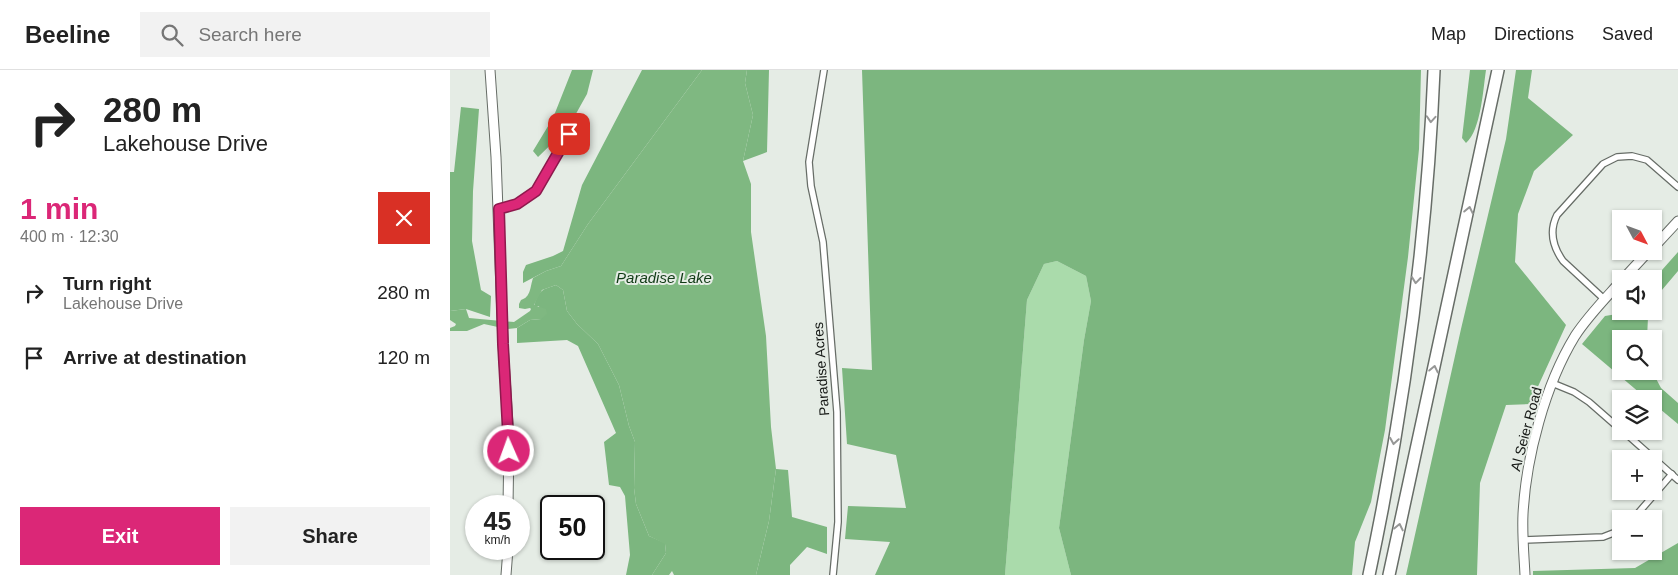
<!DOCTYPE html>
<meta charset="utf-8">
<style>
:root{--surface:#fff;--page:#f2f2f2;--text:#222;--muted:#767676;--line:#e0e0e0;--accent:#db2777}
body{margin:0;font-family:Arial,sans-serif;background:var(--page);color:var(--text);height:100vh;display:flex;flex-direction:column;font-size:19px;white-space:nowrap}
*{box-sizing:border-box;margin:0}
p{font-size:16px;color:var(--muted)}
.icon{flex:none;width:28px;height:28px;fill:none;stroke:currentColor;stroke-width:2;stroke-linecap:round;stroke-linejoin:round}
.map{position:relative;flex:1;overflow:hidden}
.panel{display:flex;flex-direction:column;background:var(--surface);width:450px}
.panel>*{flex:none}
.guide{background:#fff;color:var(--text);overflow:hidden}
.needle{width:32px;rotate:131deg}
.fabs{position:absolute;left:1162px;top:140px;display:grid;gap:10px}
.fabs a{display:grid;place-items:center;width:50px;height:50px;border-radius:0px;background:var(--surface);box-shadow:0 1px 4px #0004;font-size:25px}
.speed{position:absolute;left:15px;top:425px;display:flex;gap:10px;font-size:25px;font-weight:700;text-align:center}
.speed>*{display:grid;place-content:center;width:65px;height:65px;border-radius:50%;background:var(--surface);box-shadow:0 1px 4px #0004;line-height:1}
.speed small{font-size:12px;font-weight:400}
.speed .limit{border:2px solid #111;border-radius:8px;background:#fff;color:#111}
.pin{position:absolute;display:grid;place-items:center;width:42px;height:42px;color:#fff;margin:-21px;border-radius:10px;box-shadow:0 2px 8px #0006}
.me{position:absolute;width:55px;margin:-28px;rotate:358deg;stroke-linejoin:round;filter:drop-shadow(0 0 4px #0008)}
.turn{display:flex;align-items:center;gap:18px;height:105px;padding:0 20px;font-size:22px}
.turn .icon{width:65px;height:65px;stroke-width:2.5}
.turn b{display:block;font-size:35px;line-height:42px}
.round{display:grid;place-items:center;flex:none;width:52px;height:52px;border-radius:0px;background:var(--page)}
.headline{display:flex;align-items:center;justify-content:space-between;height:85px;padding:0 20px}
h1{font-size:30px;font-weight:600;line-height:38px;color:var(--accent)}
.cta{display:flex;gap:10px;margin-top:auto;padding:10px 20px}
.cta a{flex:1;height:58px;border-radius:0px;background:var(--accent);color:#fff;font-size:20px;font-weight:600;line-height:58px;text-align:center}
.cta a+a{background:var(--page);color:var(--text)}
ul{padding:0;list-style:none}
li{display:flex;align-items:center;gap:15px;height:65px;padding:0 20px}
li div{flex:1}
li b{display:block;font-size:19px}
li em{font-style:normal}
header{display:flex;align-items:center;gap:30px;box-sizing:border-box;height:70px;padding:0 25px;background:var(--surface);border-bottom:1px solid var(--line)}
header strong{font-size:24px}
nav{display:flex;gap:28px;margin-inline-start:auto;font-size:18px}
.search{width:350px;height:45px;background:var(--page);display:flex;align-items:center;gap:12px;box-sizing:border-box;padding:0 18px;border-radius:0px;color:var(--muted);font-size:19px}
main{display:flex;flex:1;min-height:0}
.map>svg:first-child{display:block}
.green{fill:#aadbab}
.forest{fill:#7cb67f}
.water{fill:#7fb881}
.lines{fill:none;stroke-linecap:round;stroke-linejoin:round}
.street-casing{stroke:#676d67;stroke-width:8}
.secondary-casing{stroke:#676d67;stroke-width:11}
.highway-casing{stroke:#676d67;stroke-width:14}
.street{stroke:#fff;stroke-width:5.5}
.secondary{stroke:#fff;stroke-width:9}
.highway{stroke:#fff;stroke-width:11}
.oneway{stroke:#969796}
.route-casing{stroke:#8e194d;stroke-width:12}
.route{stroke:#db2777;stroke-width:9}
.labels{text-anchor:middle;stroke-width:4;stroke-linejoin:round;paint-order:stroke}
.street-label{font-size:14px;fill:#151815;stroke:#e5ece5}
.water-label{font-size:15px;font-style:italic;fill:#113b16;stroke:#e5ece5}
</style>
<header>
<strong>Beeline</strong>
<div class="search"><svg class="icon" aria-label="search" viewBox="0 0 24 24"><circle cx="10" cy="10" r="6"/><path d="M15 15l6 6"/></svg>Search here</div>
<nav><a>Map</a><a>Directions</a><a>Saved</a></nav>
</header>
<main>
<section class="panel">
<div class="guide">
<div class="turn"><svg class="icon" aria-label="right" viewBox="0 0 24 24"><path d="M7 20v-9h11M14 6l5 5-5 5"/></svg><div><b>280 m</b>Lakehouse Drive</div></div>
</div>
<div class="headline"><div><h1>1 min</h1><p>400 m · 12:30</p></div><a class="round" style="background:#d93025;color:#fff"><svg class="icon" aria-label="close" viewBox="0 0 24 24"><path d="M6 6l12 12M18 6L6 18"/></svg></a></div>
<ul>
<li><svg class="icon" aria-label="right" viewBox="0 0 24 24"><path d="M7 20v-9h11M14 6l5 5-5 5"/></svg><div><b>Turn right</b><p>Lakehouse Drive</p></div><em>280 m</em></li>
<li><svg class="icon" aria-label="arrive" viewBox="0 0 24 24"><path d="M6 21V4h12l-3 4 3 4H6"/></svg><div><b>Arrive at destination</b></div><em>120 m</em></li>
</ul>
<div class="cta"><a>Exit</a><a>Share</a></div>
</section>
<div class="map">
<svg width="1228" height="505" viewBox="0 0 1228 505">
<rect width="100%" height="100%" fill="#e5ece5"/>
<!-- green -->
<path class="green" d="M607,191L636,206L641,231L634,270L609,458L621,505H555L577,230L594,194Z"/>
<!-- forest -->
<g class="forest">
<path d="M122,0H143L137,24L118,58L88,87L83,81L103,48Z"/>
<path d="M192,0H252L138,154L111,196L96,201L73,213V202L76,195L103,186L113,181L132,115Z"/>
<path d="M297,0H319L317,82L293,91L303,45L295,13Z"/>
<path d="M412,0H971L969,79L958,187L935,360L921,432L905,472L902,505H621L609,458L634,270L641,231L636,206L607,191L594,194L577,230L555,505H425L440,472L395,469L398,436L456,438L446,385L397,374L392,298L422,300Z"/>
<path d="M1020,0H1036C1033,20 1031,60 1016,73L1012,68Z"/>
<path d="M1066,0H1082L1078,28L1123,65L1084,101L1068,144L1065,192L1116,255L1080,334L1056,335L1030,413L1027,505H956L1011,259L1056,69Z"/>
<path d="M11,37L29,39L23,121L22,171L31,220L41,226L40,247L16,239L0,241V102H4Z"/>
<path d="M1228,182V201L1206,227L1204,232V209Z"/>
<path d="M106,215L113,220L117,241L127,254L148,274L169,315L179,356L185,372L184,418L186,434L199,466L215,473L216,483L202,505H176L180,485L175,426L170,417L159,415L154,372L166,363L128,276L117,270L67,273V258L80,250L91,249L89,236H84C89,220 91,220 106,215Z"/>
<path d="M1175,241H1200L1198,247L1197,269H1171V301H1202L1211,318L1228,333V354L1204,334V329H1197L1132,274L1155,246L1173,243Z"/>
<path d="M326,399L338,400L342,447L377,457V484L357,477L340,495V505H306L319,451Z"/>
<path d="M1228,473V505H1083V501L1185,498Z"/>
</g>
<!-- water -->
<path class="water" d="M252,0H297L295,13L303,45L293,91L301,114V162L316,266L321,357L326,399L319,451L306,505H224L222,501L219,505H202L216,483L215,474L199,466L186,434L184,418L185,372L179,356L169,315L148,274L127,254L117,241L113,220L106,215L92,220L84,235L96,239L97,244L91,249L80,250L67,258L57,259L34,254L17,261H0V258L5,256L6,254L0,250V241L16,239L19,248L64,252L80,241L81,239L80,238L75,239L69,238V234L71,230C81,227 80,217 83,208L96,201L111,196L138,154Z"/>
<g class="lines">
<!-- street casing -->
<g class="street-casing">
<g id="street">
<path d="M374,0L359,92L361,116L373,172L387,342L388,452L383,505"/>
<path d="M49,139L67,134L86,121L119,64"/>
<path d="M1154,229L1113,191C1103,177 1099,161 1107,145L1153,94L1167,87L1182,86L1197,90L1228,117"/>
<path d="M1102,313L1124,322L1139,332L1171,360"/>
<path d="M1173,361L1228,410"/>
<path d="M1183,449L1222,404"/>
<path d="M1073,470L1153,467L1171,460"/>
</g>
</g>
<!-- secondary casing -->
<g class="secondary-casing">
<g id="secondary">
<path d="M40,0L46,87L53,274L59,371L58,436"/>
<path d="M1204,177L1228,151"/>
<path d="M1173,209L1199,181"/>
<path d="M56,505L58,479"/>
<path d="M1075,505C1074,485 1072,464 1073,444C1076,387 1095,315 1125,266C1138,246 1155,229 1171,211"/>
</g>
</g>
<!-- highway casing -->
<g class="highway-casing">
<g id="highway">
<path d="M919,505C954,340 977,169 984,0"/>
<path d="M939,505L1048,0"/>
</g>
</g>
<!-- street -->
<use href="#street" class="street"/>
<!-- secondary -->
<use href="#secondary" class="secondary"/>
<!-- highway -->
<use href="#highway" class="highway"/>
</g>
<!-- one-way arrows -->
<defs><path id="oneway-chevron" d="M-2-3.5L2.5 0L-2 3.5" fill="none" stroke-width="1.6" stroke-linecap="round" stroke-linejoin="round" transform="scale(1.25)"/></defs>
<g class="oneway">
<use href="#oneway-chevron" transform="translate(981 49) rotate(94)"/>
<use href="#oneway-chevron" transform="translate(1019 140) rotate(-78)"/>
<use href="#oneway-chevron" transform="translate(966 210) rotate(96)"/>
<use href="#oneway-chevron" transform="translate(984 299) rotate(-78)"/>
<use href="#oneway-chevron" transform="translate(944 371) rotate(99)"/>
<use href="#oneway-chevron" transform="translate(949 457) rotate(-78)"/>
</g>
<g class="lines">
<!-- route casing -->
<g class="route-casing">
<path id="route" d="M59,381L53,274L49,139L67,134L86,121L119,64"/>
</g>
<!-- route -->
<use href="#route" class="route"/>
</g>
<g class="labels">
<!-- street labels -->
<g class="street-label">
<text transform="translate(371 299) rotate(-94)" y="5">Paradise Acres</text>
<text transform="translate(1076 359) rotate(-75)" y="5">Al Seier Road</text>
</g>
<!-- water labels -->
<g class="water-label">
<text x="214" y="213">Paradise Lake</text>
</g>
</g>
</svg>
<div class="fabs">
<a><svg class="needle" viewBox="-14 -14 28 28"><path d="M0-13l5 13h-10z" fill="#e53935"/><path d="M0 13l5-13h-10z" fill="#767676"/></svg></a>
<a><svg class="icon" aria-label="sound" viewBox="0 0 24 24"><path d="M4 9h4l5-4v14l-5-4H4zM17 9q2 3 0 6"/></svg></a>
<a><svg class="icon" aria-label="search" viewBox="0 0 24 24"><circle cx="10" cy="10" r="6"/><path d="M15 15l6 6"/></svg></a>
<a><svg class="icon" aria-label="layers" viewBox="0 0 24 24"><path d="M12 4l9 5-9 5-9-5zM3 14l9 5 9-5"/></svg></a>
<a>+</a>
<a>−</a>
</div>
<div class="speed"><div>45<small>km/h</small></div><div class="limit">50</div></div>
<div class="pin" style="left:119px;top:64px;background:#d93025"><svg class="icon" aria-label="arrive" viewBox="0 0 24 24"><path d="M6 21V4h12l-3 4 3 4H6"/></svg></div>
<svg class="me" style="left:59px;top:381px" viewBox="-20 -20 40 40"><circle r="17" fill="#db2777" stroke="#fff" stroke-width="3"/><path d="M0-11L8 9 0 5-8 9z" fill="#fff"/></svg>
</div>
</main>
